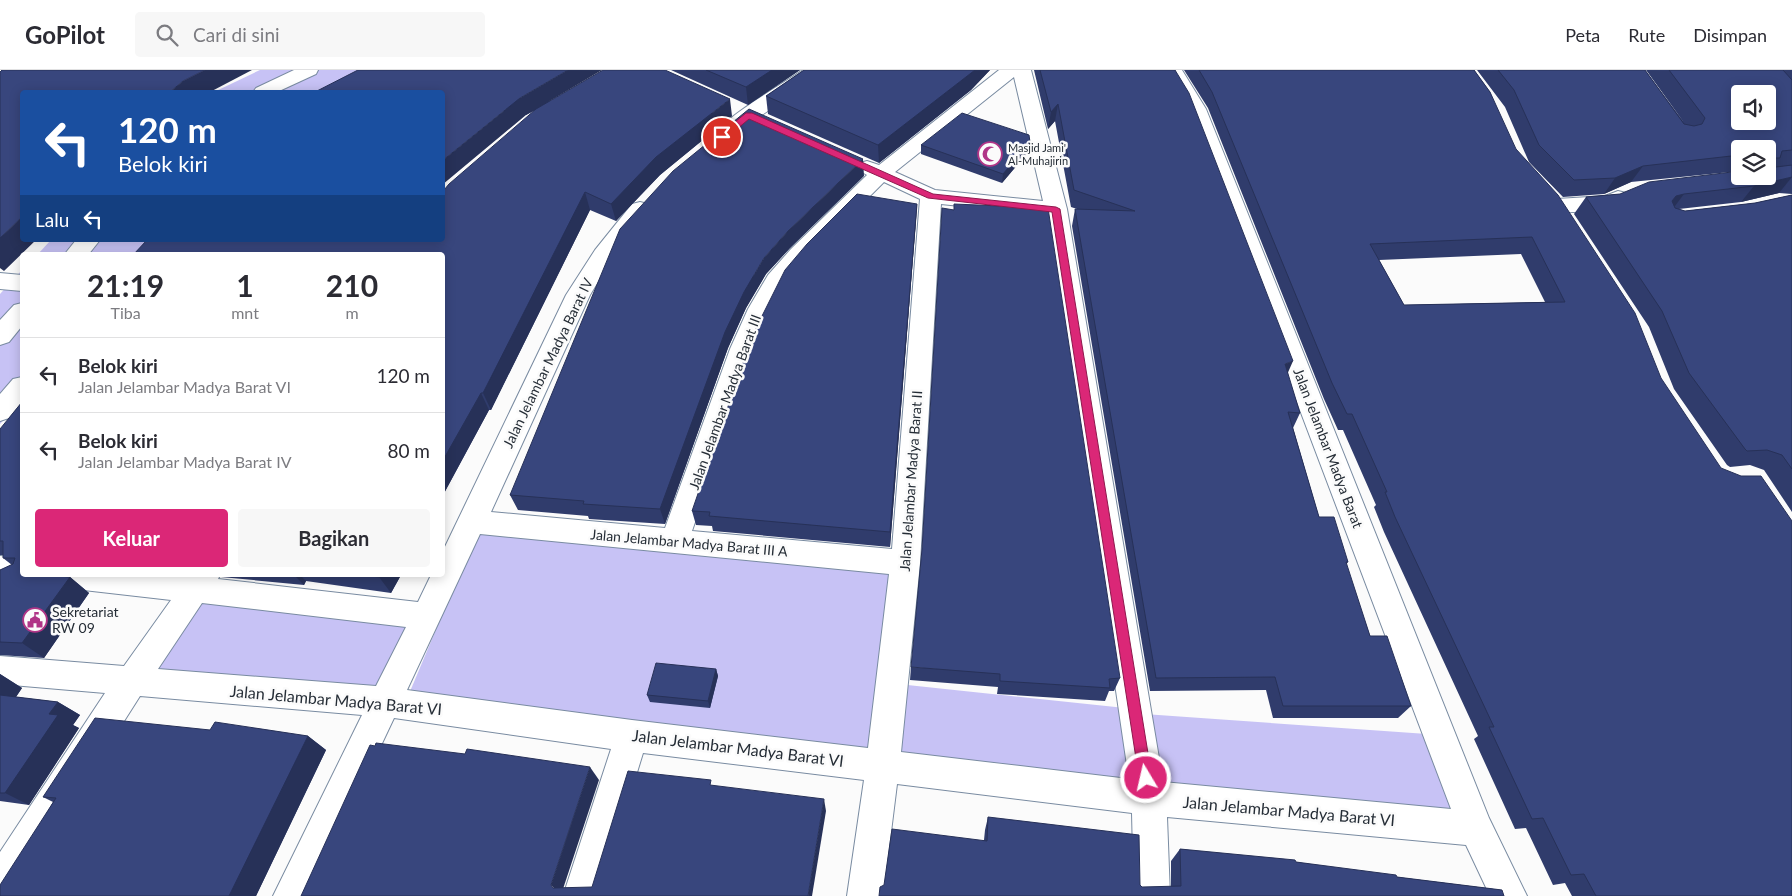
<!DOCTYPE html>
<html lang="id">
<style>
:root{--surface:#fff;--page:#f7f7f7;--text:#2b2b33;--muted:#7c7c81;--line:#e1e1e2;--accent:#db2777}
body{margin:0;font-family:Lato,sans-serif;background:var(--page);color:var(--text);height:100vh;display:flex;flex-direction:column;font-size:19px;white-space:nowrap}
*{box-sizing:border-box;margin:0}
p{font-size:16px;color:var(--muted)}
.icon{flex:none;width:28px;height:28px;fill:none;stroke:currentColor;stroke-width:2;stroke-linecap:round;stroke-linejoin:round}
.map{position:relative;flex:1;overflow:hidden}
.side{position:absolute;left:20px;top:182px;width:425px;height:325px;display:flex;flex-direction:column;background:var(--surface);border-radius:5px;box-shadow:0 2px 12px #0003}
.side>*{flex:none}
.hud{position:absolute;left:20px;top:20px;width:425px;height:152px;border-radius:5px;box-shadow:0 2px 12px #0003;background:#1a4fa0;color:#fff;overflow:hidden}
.fabs{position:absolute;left:1731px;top:15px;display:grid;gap:10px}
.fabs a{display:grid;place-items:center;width:45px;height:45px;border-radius:5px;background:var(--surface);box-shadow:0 2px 12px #0003;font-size:25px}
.pin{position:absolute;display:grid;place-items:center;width:42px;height:42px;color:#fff;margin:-21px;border:2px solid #fff;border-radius:50%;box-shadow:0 1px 5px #0007}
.me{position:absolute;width:55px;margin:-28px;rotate:351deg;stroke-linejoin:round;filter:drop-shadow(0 0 4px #0008)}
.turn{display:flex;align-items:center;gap:18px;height:105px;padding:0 15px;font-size:22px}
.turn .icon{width:65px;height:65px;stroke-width:2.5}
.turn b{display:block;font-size:35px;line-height:42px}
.then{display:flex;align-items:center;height:48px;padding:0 15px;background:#0003;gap:10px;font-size:19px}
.eta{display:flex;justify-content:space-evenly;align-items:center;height:85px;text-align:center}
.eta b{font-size:30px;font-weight:700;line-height:35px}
.action{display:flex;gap:10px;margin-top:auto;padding:10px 15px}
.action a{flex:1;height:58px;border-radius:5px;background:var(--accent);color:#fff;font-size:20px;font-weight:700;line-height:58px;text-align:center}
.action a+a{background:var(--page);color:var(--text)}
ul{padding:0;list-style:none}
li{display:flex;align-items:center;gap:15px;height:75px;padding:0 15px;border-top:1px solid var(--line)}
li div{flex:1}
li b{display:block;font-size:19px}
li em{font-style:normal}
header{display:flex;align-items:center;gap:30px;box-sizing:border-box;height:70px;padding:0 25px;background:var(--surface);border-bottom:1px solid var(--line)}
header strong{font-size:24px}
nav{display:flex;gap:28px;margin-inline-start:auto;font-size:18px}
.search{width:350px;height:45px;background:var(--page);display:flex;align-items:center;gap:12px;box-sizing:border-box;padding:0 18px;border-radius:5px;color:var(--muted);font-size:19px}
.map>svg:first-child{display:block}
.green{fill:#c7c2f5}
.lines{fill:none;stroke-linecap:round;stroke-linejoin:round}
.minor-casing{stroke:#798ba1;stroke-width:2}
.minor{fill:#fff;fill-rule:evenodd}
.wall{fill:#303c6c;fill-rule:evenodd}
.shaded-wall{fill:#273158}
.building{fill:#38467d;stroke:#273158;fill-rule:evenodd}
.route{fill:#db2777;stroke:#8e194d}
.labels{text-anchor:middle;stroke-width:5;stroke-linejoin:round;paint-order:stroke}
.far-poi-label{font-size:11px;fill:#252d36;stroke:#fbfbfb;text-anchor:start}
.street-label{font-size:14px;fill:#252d36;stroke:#fbfbfb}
.poi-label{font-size:14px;fill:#252d36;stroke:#fbfbfb;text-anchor:start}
.near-street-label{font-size:16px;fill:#252d36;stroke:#fbfbfb}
</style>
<header>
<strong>GoPilot</strong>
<div class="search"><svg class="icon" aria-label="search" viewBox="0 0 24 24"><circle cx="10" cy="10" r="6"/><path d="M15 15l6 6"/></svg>Cari di sini</div>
<nav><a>Peta</a><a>Rute</a><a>Disimpan</a></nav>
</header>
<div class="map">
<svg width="1792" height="826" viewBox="0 0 1792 826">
<rect width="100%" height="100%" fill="#fbfbfb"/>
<!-- green -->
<g class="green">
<path d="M260,0H385L343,22H214Z"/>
<path d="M51,170H165L151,185H37Z"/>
<path d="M22,200V329L0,354V224Z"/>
<path d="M479,457L898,498L878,691L406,631Z"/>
<path d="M198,523L426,549L383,625L139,609Z"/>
<path d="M898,614L1125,638L1138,718L890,690Z"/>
<path d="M1144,644L1427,664L1465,752L1155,722Z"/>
</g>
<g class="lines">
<!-- minor casing -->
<g class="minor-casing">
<g id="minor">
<path d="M294,0H318L316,4L277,22H253L256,18Z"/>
<path d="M803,0H824L822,4L756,49L732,68L725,70L718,68L715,64C728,45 781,15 803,0Z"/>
<path d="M999,0H1031L1067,139L1163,712L1451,739L1186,39L1164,0H1182L1206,39L1489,748L1527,826H1490L1466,775L1167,747L1170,826H1134L1132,743L897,714L883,826H847L864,710L643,683L599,826H563L611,679L394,648L310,826H273L362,645L140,626L13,826H0V782L105,623L0,614V586L124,596L171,530L66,518L56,514L51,505H220L218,509L418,532L431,505H442V483L566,225L595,180L632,134L640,132L648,134L651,139L611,190L590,225L491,442L665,458L730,279L748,239L768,205L791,179L867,105L860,101L857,97L860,93L867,91L879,95ZM1014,7L1043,131L935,120L895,102ZM884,112L920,129L892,479L692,461L754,279L772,239L785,215L807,189ZM941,134L1046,145L1129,709L901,682L920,493ZM480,464L889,504L868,678L632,650L407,620ZM202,533L406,557L376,616L158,599Z"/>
<path d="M1618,121L1626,123L1629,128C1619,143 1575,141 1557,143L1549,141L1546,136L1549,131L1557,129L1605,126Z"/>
<path d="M76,170H100L88,185H64Z"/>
<path d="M0,203L22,205V221L0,219Z"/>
<path d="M22,233V256L9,272L0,275V250L14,235Z"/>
<path d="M22,307V332L9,348L0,351V324L13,309Z"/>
<path d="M0,486L22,488V505H34L32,509L22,513L0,510Z"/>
</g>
</g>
<!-- minor -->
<use href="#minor" class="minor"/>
</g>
<!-- wall -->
<g class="wall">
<path d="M671,0H800L748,35Z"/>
<path d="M804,0H990L971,20L879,93L768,44L766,26Z"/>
<path d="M1034,0H1175L1287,303L1300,343L1293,358L1319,447L1348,492L1346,495L1370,566L1411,636L1398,648H1273L1266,620L1150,621L1072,156L1075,139H1077L1071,137L1055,51L1048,59Z"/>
<path d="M1184,0H1474L1490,22L1792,826H1572L1565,813L1553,815L1526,758L1515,759L1474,669L1478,666L1384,462L1374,437L1376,435L1343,360H1338L1324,329L1208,38ZM1521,184L1545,232L1404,235L1379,190Z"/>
<path d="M1477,0H1645L1685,54L1646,0H1792V95L1772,97L1792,95V124L1779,123L1741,132L1679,139L1685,141L1755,133L1792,125V442L1764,400L1750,395L1730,397L1727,395L1674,319L1649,257L1574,144L1586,127L1620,124L1768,106V79H1740V101L1631,112L1604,124L1563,127L1529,92L1505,37Z"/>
<path d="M442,22L732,46L660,105L616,151L590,140L491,340H489L442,427V170L444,120L536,40L526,45Z"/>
<path d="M921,75L1029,81L1002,113L921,84Z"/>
<path d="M864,106L790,178L766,204L746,238L728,278L665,454L589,449L588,446L518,440L510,425Z"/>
<path d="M917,134L916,150L890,477L713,461L712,456L696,455L692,441Z"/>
<path d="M0,359L22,505L70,507L89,523L44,588L0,585V500L12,495L3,488V485H0Z"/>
<path d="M220,505H401L391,523L306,511L304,515L221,507Z"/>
<path d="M911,597L1120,608L1114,621H1109L1105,631L997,624L998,617L910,610Z"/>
<path d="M716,599L718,606L710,638L650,632L647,625Z"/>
<path d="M0,604L22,618L16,627L58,632L80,645L73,655L79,658L29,735L0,731Z"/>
<path d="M210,660L308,666L326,680L256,826H0L53,732L43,727Z"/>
<path d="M988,747L1140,815L1142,817H1171V791L1180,779L1296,792L1397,807L1502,820L884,815L984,770L985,760Z"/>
</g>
<!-- shaded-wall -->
<g class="shaded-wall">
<path d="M205,0H252L210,22H170L183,11Z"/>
<path d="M568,0H602L526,45L442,115V91L520,28Z"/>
<path d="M772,0H800L748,35L746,17Z"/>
<path d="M975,0H990L971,20L879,93L878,75Z"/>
<path d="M730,29L732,46L660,105L616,151L611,134L656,87Z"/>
<path d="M1058,34L1055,51L1048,59L1051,42Z"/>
<path d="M1030,72L1029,81L1002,113L1003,104Z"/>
<path d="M863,89L864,106L790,178L766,204L746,238L728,278L665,454L660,439L725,262L744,222L764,188L788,161Z"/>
<path d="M1643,96L1631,112L1604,124L1615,108Z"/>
<path d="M1792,107L1779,123L1741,132L1754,116Z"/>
<path d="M585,122L590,140L491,340L483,323Z"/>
<path d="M1684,124L1672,140L1664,142L1676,126Z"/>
<path d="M917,134L916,150L890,477V462Z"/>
<path d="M22,147V170H36L4,201L0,198V168Z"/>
<path d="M1293,291L1286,307L1285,294Z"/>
<path d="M481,323L489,340L442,427V392Z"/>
<path d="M294,505H300L306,511L304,515Z"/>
<path d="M380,505H401L391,523L379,507Z"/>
<path d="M70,507L89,523L44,588L22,573Z"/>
<path d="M716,599L718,606L710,638L708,631Z"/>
<path d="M0,604L22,618L9,637L0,631Z"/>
<path d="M58,632L80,645L73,655L79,658L29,735L5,723L49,644Z"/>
<path d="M308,666L326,680L256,826H229Z"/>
<path d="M590,697L599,710L561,825L551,815Z"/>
<path d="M824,729L826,741L812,826H808Z"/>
</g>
<!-- building -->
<g class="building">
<path d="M2,0H205L183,11L170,22H22V147L0,168V2Z"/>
<path d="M358,0H568L520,28L442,91V22H315Z"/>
<path d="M603,0H665L730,29L656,87L611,134L585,122L483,323H481L442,392V185H133L147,170H442V121L444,120L449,114L536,39Z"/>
<path d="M706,0H772L746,17Z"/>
<path d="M804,0H975L878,75L766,26Z"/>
<path d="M1040,0H1175L1189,23L1293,291L1285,294L1300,343L1288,342L1319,447H1334L1348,492H1346L1370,566H1387L1411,636H1283L1275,607L1156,608L1075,139L1135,141L1074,120L1058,34L1051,42Z"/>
<path d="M1199,0H1474L1490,22L1516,79L1558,125L1635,243L1661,308L1721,398L1741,406H1761L1792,451V826H1596L1584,804L1571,805L1543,748L1532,749L1489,657H1494L1395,447L1385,422H1387L1352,344H1347L1332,313L1212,22ZM1532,167L1565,232L1404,235L1370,174Z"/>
<path d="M1498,0H1645L1684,54L1694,56L1702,54L1705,48L1669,0H1783L1792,10V80L1782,81L1780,88H1768V79H1740V85L1643,96L1615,108L1574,110L1539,75L1514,20ZM1740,24H1768V51H1740Z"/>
<path d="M749,39L863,89L788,161L764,188L744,222L725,262L660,439L583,434L584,431L510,425L620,159L673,101Z"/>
<path d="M962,43L1029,65L1030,72L1003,104L921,75Z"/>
<path d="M1792,95V107L1754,116L1684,124L1676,126L1672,131L1675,138L1685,141L1755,133L1792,125V399L1782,385L1767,380L1747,381L1745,379L1689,303L1662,241L1586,127L1620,124L1649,112L1740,101V106H1768V98Z"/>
<path d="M857,124L917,134L890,462L709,446L710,442L692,441L753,264L785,200L807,174Z"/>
<path d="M954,134L1048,138L1120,608L1109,609L1110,618L1000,611V604L911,597L922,479L942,138L954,140Z"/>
<path d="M22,332V505H49L70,507L22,573L0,572V500L13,494L15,488H3V471H0V359Z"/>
<path d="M361,505H380L379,507Z"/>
<path d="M656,593L716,599L708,631L647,625Z"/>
<path d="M0,625L58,632L49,644L58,645L5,723H0Z"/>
<path d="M95,648L210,660L215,652L308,666L229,826H0V815L56,728L43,727Z"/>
<path d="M376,673L465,684L467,679L590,697L551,815L553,818L592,817L628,701L711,710L710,715L824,729L808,826H301L370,675L375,676Z"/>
<path d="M988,747L1139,765L1140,815L1142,817L1181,816L1180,779L1295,790L1296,792L1396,805L1397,807L1502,820L1504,826H879L880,817L884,815L892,759L987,771Z"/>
</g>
<!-- route -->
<path class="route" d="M746,43H752L933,124L1056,137L1060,139L1152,708L1150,713L1146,715L1141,713L1139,708L1052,142L928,128L749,49L725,69H719V65Z"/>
<!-- icons -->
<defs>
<g id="mosque-ring" transform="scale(1.25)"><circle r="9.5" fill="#fbfbfb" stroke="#b03587" stroke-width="1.5"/><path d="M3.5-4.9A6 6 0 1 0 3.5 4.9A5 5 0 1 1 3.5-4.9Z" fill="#b03587"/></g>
<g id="civic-ring" transform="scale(1.25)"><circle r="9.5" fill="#fbfbfb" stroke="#b03587" stroke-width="1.5"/><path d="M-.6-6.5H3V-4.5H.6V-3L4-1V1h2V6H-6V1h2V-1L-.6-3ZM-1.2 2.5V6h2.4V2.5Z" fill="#b03587"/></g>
</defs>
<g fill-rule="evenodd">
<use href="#mosque-ring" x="990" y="84"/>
<use href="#civic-ring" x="35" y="550"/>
</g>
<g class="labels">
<!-- far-poi labels -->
<g class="far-poi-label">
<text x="1008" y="82">Masjid Jami'<tspan x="1008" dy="13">Al-Muhajirin</tspan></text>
</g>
<!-- street labels -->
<g class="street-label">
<text transform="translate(548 293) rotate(-64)" y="5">Jalan Jelambar Madya Barat IV</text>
<text transform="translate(725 332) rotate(-70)" y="5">Jalan Jelambar Madya Barat III</text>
<text transform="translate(1328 378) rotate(69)" y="5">Jalan Jelambar Madya Barat</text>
<text transform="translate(911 411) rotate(-86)" y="5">Jalan Jelambar Madya Barat II</text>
<text transform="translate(689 473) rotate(5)" y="5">Jalan Jelambar Madya Barat III A</text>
</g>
<!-- poi labels -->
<g class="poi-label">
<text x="52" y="547">Sekretariat<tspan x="52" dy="16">RW 09</tspan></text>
</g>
<!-- near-street labels -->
<g class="near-street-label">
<text transform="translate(336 630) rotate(5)" y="6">Jalan Jelambar Madya Barat VI</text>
<text transform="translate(738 678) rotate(7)" y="6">Jalan Jelambar Madya Barat VI</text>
<text transform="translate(1289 741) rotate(5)" y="6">Jalan Jelambar Madya Barat VI</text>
</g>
</g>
</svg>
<div class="fabs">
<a><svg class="icon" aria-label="sound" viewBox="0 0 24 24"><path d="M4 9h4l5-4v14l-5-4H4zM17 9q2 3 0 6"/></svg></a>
<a><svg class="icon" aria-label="layers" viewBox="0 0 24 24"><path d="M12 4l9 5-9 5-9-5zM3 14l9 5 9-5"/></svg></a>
</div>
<div class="pin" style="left:722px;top:67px;background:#d93025"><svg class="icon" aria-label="arrive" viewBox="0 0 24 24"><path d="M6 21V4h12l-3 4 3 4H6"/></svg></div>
<svg class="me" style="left:1146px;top:708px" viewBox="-20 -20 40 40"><circle r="17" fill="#db2777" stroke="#fff" stroke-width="3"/><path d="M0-11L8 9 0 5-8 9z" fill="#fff"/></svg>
<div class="hud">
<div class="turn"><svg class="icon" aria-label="left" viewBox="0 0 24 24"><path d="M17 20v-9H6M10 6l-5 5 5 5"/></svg><div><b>120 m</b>Belok kiri</div></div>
<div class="then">Lalu<svg class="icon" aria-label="left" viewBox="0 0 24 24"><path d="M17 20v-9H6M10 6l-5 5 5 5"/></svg></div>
</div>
<section class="side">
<div class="eta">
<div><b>21:19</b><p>Tiba</p></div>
<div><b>1</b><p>mnt</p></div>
<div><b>210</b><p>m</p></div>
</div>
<ul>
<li><svg class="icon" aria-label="left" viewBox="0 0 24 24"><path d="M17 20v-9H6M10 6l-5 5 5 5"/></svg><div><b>Belok kiri</b><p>Jalan Jelambar Madya Barat VI</p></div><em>120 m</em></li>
<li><svg class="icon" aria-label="left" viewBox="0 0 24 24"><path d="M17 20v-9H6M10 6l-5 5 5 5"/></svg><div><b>Belok kiri</b><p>Jalan Jelambar Madya Barat IV</p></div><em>80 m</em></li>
</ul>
<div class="action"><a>Keluar</a><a>Bagikan</a></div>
</section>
</div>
